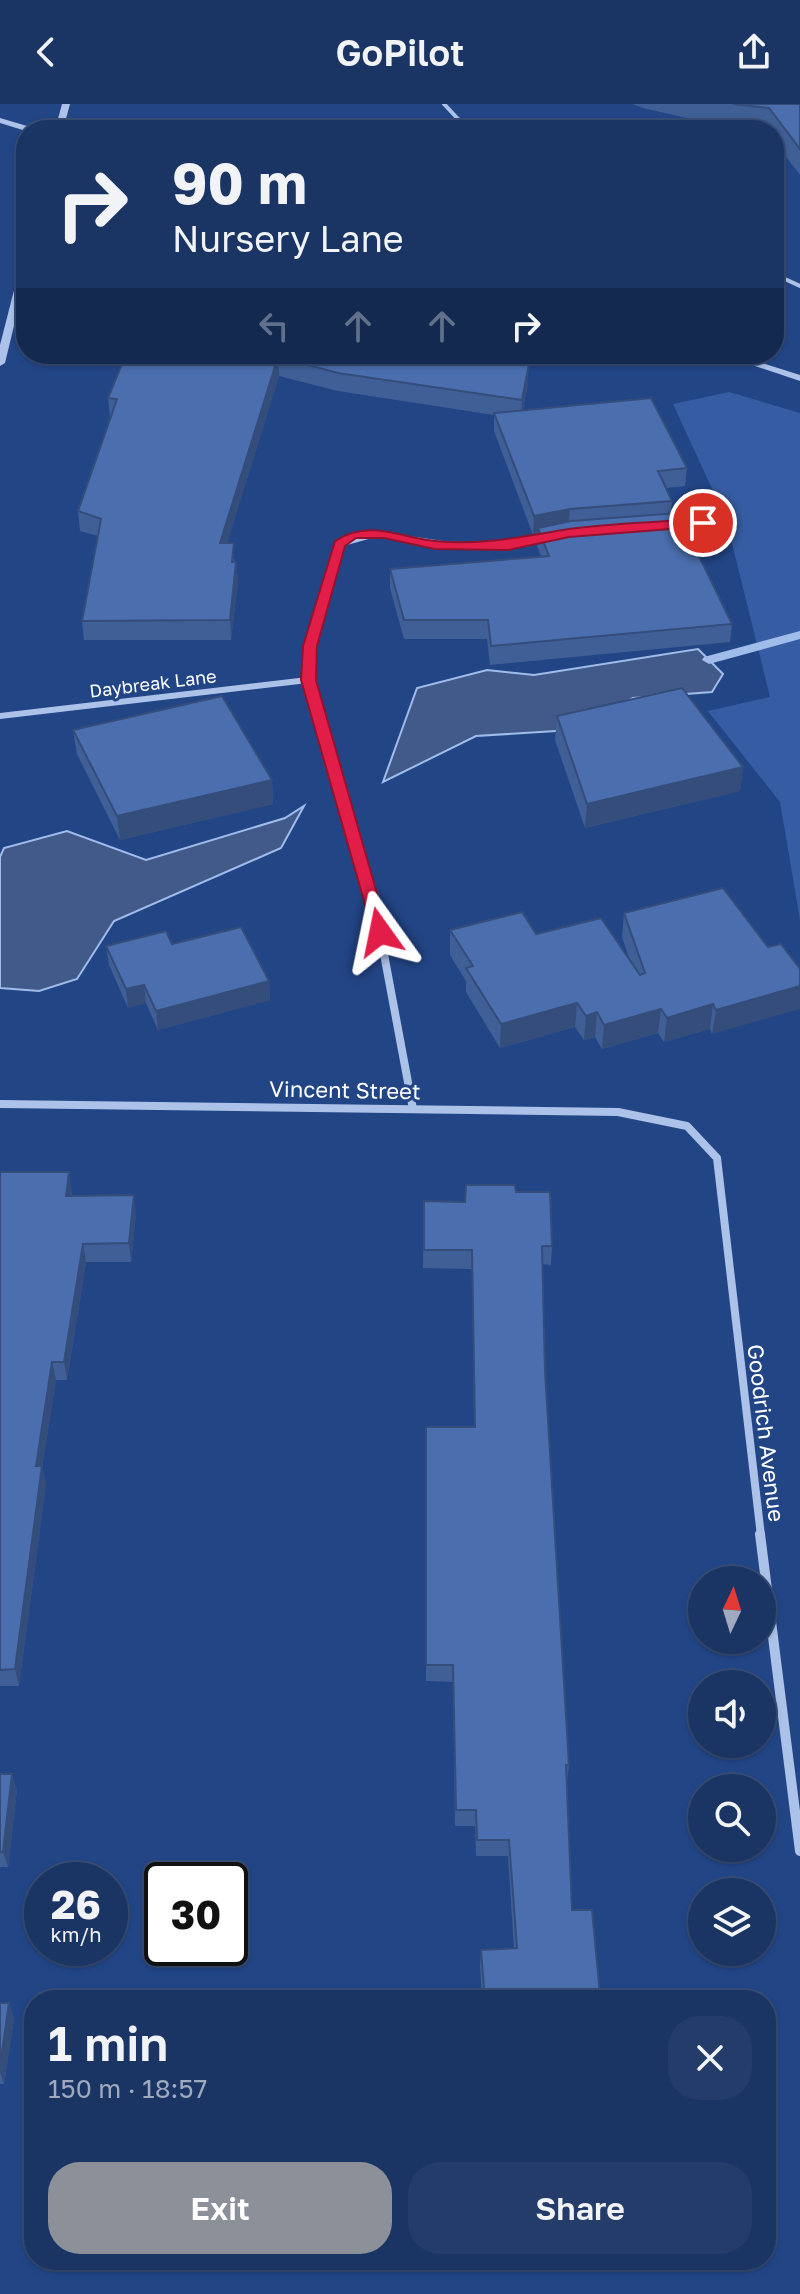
<!DOCTYPE html>
<meta charset="utf-8">
<style>
:root{--surface:#1a3464;--page:#233c6a;--text:#f1f3f6;--muted:#9faabf;--line:#384f78;--accent:#8c9099}
body{margin:0;font-family:"Golos Text",sans-serif;background:var(--page);color:var(--text);height:100vh;display:flex;flex-direction:column;font-size:30px;white-space:nowrap}
*{box-sizing:border-box;margin:0}
p{font-size:26px;color:var(--muted)}
.icon{flex:none;width:44px;height:44px;fill:none;stroke:currentColor;stroke-width:2;stroke-linecap:round;stroke-linejoin:round}
.map{position:relative;flex:1;overflow:hidden}
.side{position:absolute;left:24px;top:1886px;width:752px;height:280px;display:flex;flex-direction:column;background:var(--surface);border-radius:32px;box-shadow:0 2px 6px #0004,0 0 0 2px var(--line)}
.side>*{flex:none}
.guide{position:absolute;left:16px;top:16px;width:768px;height:244px;border-radius:32px;box-shadow:0 2px 6px #0004,0 0 0 2px var(--line);background:#1a3464;color:var(--text);overflow:hidden}
.needle{width:52px;rotate:4deg}
.buttons{position:absolute;left:688px;top:1462px;display:grid;gap:16px}
.buttons a{display:grid;place-items:center;width:88px;height:88px;border-radius:50%;background:var(--surface);box-shadow:0 2px 6px #0004,0 0 0 2px var(--line);font-size:40px}
.speed{position:absolute;left:24px;top:1758px;display:flex;gap:16px;font-size:40px;font-weight:700;text-align:center}
.speed>*{display:grid;place-content:center;width:104px;height:104px;border-radius:50%;background:var(--surface);box-shadow:0 2px 6px #0004,0 0 0 2px var(--line);line-height:1}
.speed small{font-size:20px;font-weight:400}
.speed .limit{border:4px solid #111;border-radius:12px;background:#fff;color:#111}
.pin{position:absolute;display:grid;place-items:center;width:68px;height:68px;color:#fff;margin:-34px;border:4px solid #fff;border-radius:50%;box-shadow:0 2px 8px #0007}
.me{position:absolute;width:88px;margin:-44px;rotate:348deg;stroke-linejoin:round;filter:drop-shadow(0 0 6px #0008)}
.turn{display:flex;align-items:center;gap:28px;height:168px;padding:0 24px;font-size:36px}
.turn .icon{width:104px;height:104px;stroke-width:2.5}
.turn b{display:block;font-size:56px;line-height:68px}
.lanes{display:flex;align-items:center;height:76px;padding:0 24px;background:#0003;justify-content:center;gap:40px;direction:ltr}
.lanes .off{opacity:.35}
.round{display:grid;place-items:center;flex:none;width:84px;height:84px;border-radius:32px;background:var(--page)}
.headline{display:flex;align-items:center;justify-content:space-between;height:136px;padding:0 24px}
h1{font-size:48px;font-weight:600;line-height:60px}
.primary-button{display:flex;gap:16px;margin-top:auto;padding:16px 24px}
.primary-button a{flex:1;height:92px;border-radius:32px;background:var(--accent);color:#fff;font-size:32px;font-weight:600;line-height:92px;text-align:center}
.primary-button a+a{background:var(--page);color:var(--text)}
header{display:flex;justify-content:space-between;align-items:center;height:104px;padding:0 24px;background:var(--surface);font-size:36px;font-weight:600}
.map>svg:first-child{display:block}
.green{fill:#365da3}
.water{fill:#425a8a;stroke:#a0bcea;stroke-width:2}
.lines{fill:none;stroke-linecap:round;stroke-linejoin:round}
.stream{fill:#a0bcea;fill-rule:evenodd}
.service{stroke:#acc2e9;stroke-width:4}
.minor-far2{stroke:#acc2e9;stroke-width:6}
.minor-far1{stroke:#acc2e9;stroke-width:8}
.minor{stroke:#acc2e9;stroke-width:10}
.tertiary{fill:#acc2e9;fill-rule:evenodd}
.wall{fill:#405f96}
.shaded-wall{fill:#344d7a}
.building{fill:#4b6eae;stroke:#344d7a;stroke-width:2}
.route{fill:#e11d48;stroke:#92132f;stroke-width:2}
.labels{text-anchor:middle;stroke-width:6;stroke-linejoin:round;paint-order:stroke}
.far-street-label{font-size:18px;fill:#fff;stroke:#224586}
.street-label{font-size:22px;fill:#fff;stroke:#224586}
</style>
<header><svg class="icon" aria-label="back" viewBox="0 0 24 24"><path d="M15 5l-7 7 7 7"/></svg>GoPilot<svg class="icon" aria-label="share" viewBox="0 0 24 24"><path d="M12 15V3M7 8l5-5 5 5M5 13v7h14v-7"/></svg></header>
<div class="map">
<svg width="800" height="2190" viewBox="0 0 800 2190">
<rect width="100%" height="100%" fill="#224586"/>
<!-- green -->
<path class="green" d="M729,288L800,309V816L780,698L708,607L770,593L726,415L673,300Z"/>
<!-- water -->
<g class="water">
<path d="M698,545L723,570L712,588L633,594L572,626L476,632L383,678L417,584L487,566L534,571Z"/>
<path d="M304,702L281,744L114,817L77,875L39,887L0,884V753L4,744L67,727L146,756L285,714Z"/>
</g>
<g class="lines">
<!-- stream -->
<path class="stream" d="M800,527V535L709,560L702,556L704,553Z"/>
<!-- service -->
<g class="service">
<path d="M444,0L458,15L477,26"/>
<path d="M774,170L800,182"/>
</g>
<!-- minor-far2 -->
<g class="minor-far2">
<path d="M676,421L703,419"/>
<path d="M0,612L308,576"/>
<path d="M381,836L374,798L308,576L310,542L339,440L375,430L463,443L547,434"/>
</g>
<!-- minor-far1 -->
<g class="minor-far1">
<path d="M381,834L413,1005"/>
<path d="M0,1000L618,1008L687,1022L717,1054L761,1432"/>
</g>
<!-- minor -->
<path class="minor" d="M760,1430L800,1747"/>
<!-- tertiary -->
<g class="tertiary">
<path d="M62,0H70L63,26H55Z"/>
<path d="M0,14L34,24L35,26L26,27L0,19Z"/>
<path d="M26,152V172L5,259L0,262V241L22,155Z"/>
<path d="M719,250H733L800,271V277Z"/>
</g>
</g>
<!-- wall -->
<g class="wall">
<path d="M632,0H800V71L774,37V26L713,20L643,4Z"/>
<path d="M126,250H484L528,279L523,306L687,364L685,382L666,384L672,397L671,409L732,520L730,538L490,561L487,535H404L390,484V465L541,452L537,442L538,430L533,431L494,327V311L338,287L279,272L227,439L235,458H236L238,477L231,536H84L82,517L98,432L80,427L78,407L110,313L108,294Z"/>
<path d="M557,612L743,663L740,687L585,724L555,636Z"/>
<path d="M73,626L272,676L273,700L120,736L77,650Z"/>
<path d="M624,809L768,843L712,930L710,925L664,938L658,929L602,945L595,933L584,936L575,923L500,944L466,888V877L450,851V826L536,830L630,857L622,833Z"/>
<path d="M172,840L269,877L270,896L158,926L146,899L128,904L109,861L106,842Z"/>
<path d="M0,1068L72,1087V1092L136,1110L131,1158H86L67,1276H56L42,1363L46,1380L19,1582H0Z"/>
<path d="M516,1088L552,1142L551,1161L542,1160L545,1267L569,1661L567,1677L572,1806L600,1891L599,1896H482L480,1861L481,1846L514,1845L508,1752H476L475,1722H455L453,1578L426,1577V1323H474L472,1165L423,1164L424,1097L465,1098Z"/>
<path d="M0,1670L17,1686L8,1763H0Z"/>
<path d="M0,1899H9L14,1914L4,1980H0Z"/>
<path d="M437,2156H595L594,2161L504,2160L503,2166H437Z"/>
</g>
<!-- shaded-wall -->
<g class="shaded-wall">
<path d="M278,253L279,272L221,459L220,439Z"/>
<path d="M529,260L528,279L521,315L522,296Z"/>
<path d="M570,405L568,423L538,424V430L533,431L534,412Z"/>
<path d="M236,458L238,477L231,536L230,516Z"/>
<path d="M743,663L740,687L585,724L587,700Z"/>
<path d="M272,676L273,700L120,736L117,712Z"/>
<path d="M269,877L270,896L158,926L156,907Z"/>
<path d="M144,881L146,899L128,904L126,885Z"/>
<path d="M800,882V905L712,930L716,906Z"/>
<path d="M577,899L575,923L500,944L501,920Z"/>
<path d="M713,900L710,925L664,938L667,914Z"/>
<path d="M661,905L658,929L602,945L604,921Z"/>
<path d="M597,908L595,933L584,936L586,912Z"/>
<path d="M69,1068L72,1087L69,1110L66,1092Z"/>
<path d="M134,1091L136,1110L131,1158L129,1139Z"/>
<path d="M83,1140L86,1158L67,1276L64,1258Z"/>
<path d="M52,1258L56,1276L42,1363L46,1380L19,1582L15,1565L36,1362Z"/>
<path d="M12,1670L17,1686L8,1763L3,1748Z"/>
<path d="M9,1899L14,1914L4,1980L0,1968V1962Z"/>
</g>
<!-- building -->
<g class="building">
<path d="M733,0H800V45L769,4Z"/>
<path d="M126,250H484L529,260L522,296L338,269L278,253L220,439H234L232,458H236L230,516L82,517L101,415L78,407L117,295L108,294Z"/>
<path d="M651,294L687,364L658,367L672,397L570,405L534,412L494,309Z"/>
<path d="M678,409L732,520L491,542L488,516H404L390,465L549,452L538,424L571,417Z"/>
<path d="M682,584L743,663L587,700L557,612Z"/>
<path d="M222,592L272,676L117,712L73,626Z"/>
<path d="M723,784L768,843L781,840L800,865V882L716,906L713,900L667,914L661,905L604,921L597,908L586,912L577,899L501,920L466,864L473,862L450,826L522,808L536,830L601,814L640,871L645,869L624,809Z"/>
<path d="M241,823L269,877L156,907L144,881L126,885L106,842L166,827L172,840Z"/>
<path d="M0,1068H69L66,1092L134,1091L129,1139L83,1140L64,1258H52L36,1362H42L15,1565L0,1566Z"/>
<path d="M466,1081H515L516,1088H550L552,1142H542L545,1267L569,1661H566L572,1806H592L600,1891L579,1892V1896H485L481,1846L517,1844L509,1736H477L476,1706H456L453,1561H426V1323H475L472,1146H424V1097L465,1098Z"/>
<path d="M0,1670H12L3,1748H0Z"/>
<path d="M0,1899H9L0,1962Z"/>
</g>
<!-- route -->
<path class="route" d="M703,415L708,416V422L569,433L508,446L435,445L384,434H356L345,442L317,542L316,576L388,828L380,833L374,832L301,576L303,542L335,437C368,415 399,433 435,437C481,442 524,432 569,425C613,419 659,418 703,415Z"/>
<g class="labels">
<!-- far-street labels -->
<g class="far-street-label">
<text transform="translate(153 580) rotate(-7)" y="6">Daybreak Lane</text>
</g>
<!-- street labels -->
<g class="street-label">
<text transform="translate(345 986) rotate(1)" y="8">Vincent Street</text>
<text transform="translate(766 1329) rotate(83)" y="8">Goodrich Avenue</text>
</g>
</g>
</svg>
<div class="buttons">
<a><svg class="needle" viewBox="-14 -14 28 28"><path d="M0-13l5 13h-10z" fill="#e53935"/><path d="M0 13l5-13h-10z" fill="#9faabf"/></svg></a>
<a><svg class="icon" aria-label="sound" viewBox="0 0 24 24"><path d="M4 9h4l5-4v14l-5-4H4zM17 9q2 3 0 6"/></svg></a>
<a><svg class="icon" aria-label="search" viewBox="0 0 24 24"><circle cx="10" cy="10" r="6"/><path d="M15 15l6 6"/></svg></a>
<a><svg class="icon" aria-label="layers" viewBox="0 0 24 24"><path d="M12 4l9 5-9 5-9-5zM3 14l9 5 9-5"/></svg></a>
</div>
<div class="speed"><div>26<small>km/h</small></div><div class="limit">30</div></div>
<div class="pin" style="left:703px;top:419px;background:#d93025"><svg class="icon" aria-label="arrive" viewBox="0 0 24 24"><path d="M6 21V4h12l-3 4 3 4H6"/></svg></div>
<svg class="me" style="left:380px;top:828px" viewBox="-20 -20 40 40"><path d="M0-17L14 15 0 8-14 15z" fill="#e11d48" stroke="#fff" stroke-width="4"/></svg>
<div class="guide">
<div class="turn"><svg class="icon" aria-label="right" viewBox="0 0 24 24"><path d="M7 20v-9h11M14 6l5 5-5 5"/></svg><div><b>90 m</b>Nursery Lane</div></div>
<div class="lanes"><svg class="icon off" aria-label="left" viewBox="0 0 24 24"><path d="M17 20v-9H6M10 6l-5 5 5 5"/></svg><svg class="icon off" aria-label="ahead" viewBox="0 0 24 24"><path d="M12 20V5M6 11l6-6 6 6"/></svg><svg class="icon off" aria-label="ahead" viewBox="0 0 24 24"><path d="M12 20V5M6 11l6-6 6 6"/></svg><svg class="icon" aria-label="right" viewBox="0 0 24 24"><path d="M7 20v-9h11M14 6l5 5-5 5"/></svg></div>
</div>
<section class="side">
<div class="headline"><div><h1>1 min</h1><p>150 m · 18:57</p></div><a class="round"><svg class="icon" aria-label="close" viewBox="0 0 24 24"><path d="M6 6l12 12M18 6L6 18"/></svg></a></div>
<div class="primary-button"><a>Exit</a><a>Share</a></div>
</section>
</div>
